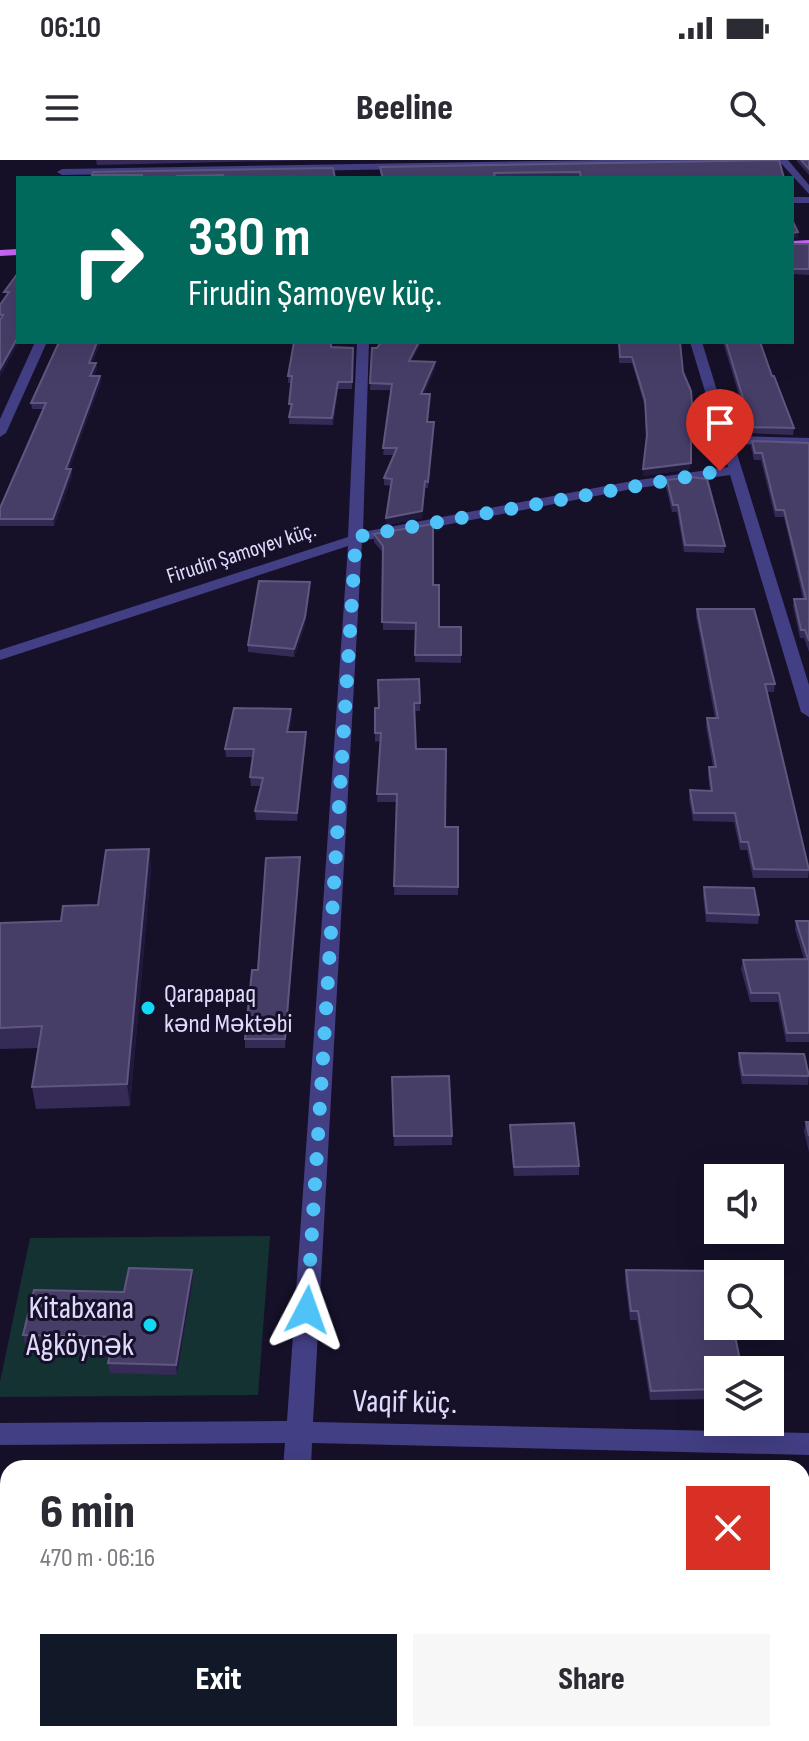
<!DOCTYPE html>
<meta charset="utf-8">
<style>
:root{--surface:#fff;--page:#f7f7f7;--text:#2b2b33;--muted:#7c7c81;--accent:#111827}
body{margin:0;font-family:"Sofia Sans Condensed",sans-serif;background:var(--page);color:var(--text);height:100vh;display:flex;flex-direction:column;font-size:30px;white-space:nowrap}
*{box-sizing:border-box;margin:0}
p{font-size:26px;color:var(--muted)}
.icon{flex:none;width:44px;height:44px;fill:none;stroke:currentColor;stroke-width:2;stroke-linecap:round;stroke-linejoin:round}
.map{position:relative;flex:1;overflow:hidden}
.side{position:absolute;left:0px;top:1300px;width:810px;height:282px;display:flex;flex-direction:column;background:var(--surface);border-radius:24px 24px 0 0;box-shadow:0 8px 32px #0002}
.side>*{flex:none}
.top-card{position:absolute;left:16px;top:16px;width:778px;height:168px;border-radius:0px;box-shadow:0 8px 32px #0002;background:#00695c;color:#fff;overflow:hidden}
.buttons{position:absolute;left:704px;top:1004px;display:grid;gap:16px}
.buttons a{display:grid;place-items:center;width:80px;height:80px;border-radius:0px;background:var(--surface);box-shadow:0 8px 32px #0002;font-size:40px}
.pin{position:absolute;display:grid;place-items:center;width:68px;height:68px;color:#fff;margin:-82px -34px;border-radius:50% 50% 50% 0;rotate:-45deg;box-shadow:0 0 8px #0007}
.pin .icon{rotate:45deg}
.me{position:absolute;width:88px;margin:-44px;rotate:4deg;stroke-linejoin:round;filter:drop-shadow(0 0 6px #0008)}
.turn{display:flex;align-items:center;gap:28px;height:168px;padding:0 40px;font-size:36px}
.turn .icon{width:104px;height:104px;stroke-width:2.5}
.turn b{display:block;font-size:56px;line-height:68px}
.round{display:grid;place-items:center;flex:none;width:84px;height:84px;border-radius:0px;background:var(--page)}
.head{display:flex;align-items:center;justify-content:space-between;height:136px;padding:0 40px}
h1{font-size:48px;font-weight:800;line-height:60px}
.primary-button{display:flex;gap:16px;margin-top:auto;padding:16px 40px}
.primary-button a{flex:1;height:92px;border-radius:0px;background:var(--accent);color:#fff;font-size:32px;font-weight:800;line-height:92px;text-align:center}
.primary-button a+a{background:var(--page);color:var(--text)}
.status{display:flex;justify-content:space-between;align-items:center;height:56px;padding:0 40px;background:var(--surface);direction:ltr}
.status svg{height:22px;fill:currentColor}
header{display:flex;justify-content:space-between;align-items:center;height:104px;padding:0 40px;background:var(--surface);font-size:36px;font-weight:800}
.map>svg:first-child{display:block}
.green{fill:#153232}
.lines{fill:none;stroke-linecap:round;stroke-linejoin:round}
.street{fill:#433f85;fill-rule:evenodd}
.primary{fill:#c667f8;fill-rule:evenodd}
.wall{fill:#352b56}
.shaded-wall{fill:#21193c}
.building{fill:#473e68;stroke:#5f577f;stroke-width:2}
.route{stroke:#4fc3f7;stroke-width:14;stroke-dasharray:0 25.2}
.poi-dot{fill:#10d8f4;stroke:#161129;stroke-width:3}
.labels{text-anchor:middle;stroke-width:6;stroke-linejoin:round;paint-order:stroke}
.far-street-label{font-size:22px;fill:#e0dbfd;stroke:#161129}
.poi-label{font-size:26px;fill:#e0dbfd;stroke:#161129;text-anchor:start}
.near-poi-label{font-size:32px;fill:#e0dbfd;stroke:#161129;text-anchor:end}
.near-street-label{font-size:32px;fill:#e0dbfd;stroke:#161129}
</style>
<div class="status"><b>06:10</b><svg viewBox="0 0 49 12"><path d="M0 12V9h3v3zM5 12V6h3v6zM10 12V3h3v9zM15 12V0h3v12zM26 1h20v11H26zM47 4h2v5h-2z"/></svg></div>
<header><svg class="icon" aria-label="menu" viewBox="0 0 24 24"><path d="M4 6h16M4 12h16M4 18h16"/></svg>Beeline<svg class="icon" aria-label="search" viewBox="0 0 24 24"><circle cx="10" cy="10" r="6"/><path d="M15 15l6 6"/></svg></header>
<div class="map">
<svg width="809" height="1581" viewBox="0 0 809 1581">
<rect width="100%" height="100%" fill="#161129"/>
<!-- green -->
<path class="green" d="M270,1076L258,1235L0,1237V1222L30,1078Z"/>
<g class="lines">
<!-- street -->
<g class="street">
<path d="M602,0H766L761,3L62,15L57,12L62,9Z"/>
<path d="M778,0H788L809,25V34Z"/>
<rect x="792" y="37" width="17" height="6"/>
<path d="M35,182H47L6,273L0,277V259Z"/>
<path d="M357,182H369L363,372L632,321L728,307L690,182H702L731,276L809,278V286L734,284L809,525V557L801,552L730,315L632,329L362,381L313,1262L809,1273V1295L312,1283L311,1308H283L285,1283L0,1285V1263L287,1261L348,386L0,500V490L348,377Z"/>
<path d="M265,1574H295L294,1581H264Z"/>
</g>
<!-- primary -->
<g class="primary">
<path d="M809,80V86L792,87V81Z"/>
<path d="M18,89V95L0,96V90Z"/>
</g>
</g>
<!-- wall -->
<g class="wall">
<path d="M96,0H314L97,5Z"/>
<path d="M796,0H809V15Z"/>
<path d="M762,1L784,18H382L380,13V7Z"/>
<path d="M93,12L335,18H92Z"/>
<path d="M792,84H809V115L792,114Z"/>
<path d="M101,182L92,203H96L97,209L94,216H100L101,222L69,309H71L72,316L54,366H0V348L43,249H32L31,243Z"/>
<path d="M294,182H332L331,187L353,188L352,229H338L333,265L289,264L291,223H288V216Z"/>
<path d="M619,182L683,212L693,258V265H691L690,309L643,316L646,281L645,247L632,203H619Z"/>
<path d="M723,182H760L772,216L794,268L793,275L744,273L738,252V245H742Z"/>
<path d="M372,188H377L412,201L435,202V209L424,234L428,262H434L428,328H425L422,358L386,365L391,326L384,325V318L394,295H383L391,230H370Z"/>
<path d="M752,281L809,283V492L804,478H800L793,446L794,439H803L784,357H775L761,300H754L751,287Z"/>
<path d="M667,320L725,386L724,393L684,392L677,352H672L666,327Z"/>
<path d="M374,374L433,425L439,467H461V503L415,502L416,470H383V393L374,382Z"/>
<path d="M310,422V429L305,465L294,497L248,492V485Z"/>
<path d="M697,449L775,524L774,532H767L809,710L808,718H753L747,690H740L734,662L693,661L689,639L690,630L710,631L708,615L709,607H713L706,566L707,558H715L696,456Z"/>
<path d="M420,543V551H415L416,589L445,667H458V735H394L397,642H377L381,581L375,582V548Z"/>
<path d="M292,557L289,572L306,580L297,661L256,660L255,651L261,626H251L250,617L253,597H226L225,589Z"/>
<path d="M149,689L151,709L130,946L36,949L32,927L39,888L0,889V763L61,761L98,745Z"/>
<path d="M300,697L285,888H245V879L258,810Z"/>
<path d="M704,727L759,755L758,764L706,762L703,735Z"/>
<path d="M796,761H809V882H786L778,842H750L741,809L743,800L804,799L795,769Z"/>
<path d="M739,893L809,913L808,925L742,924L738,902Z"/>
<path d="M392,917L452,976V985L394,986Z"/>
<path d="M806,962H809V992L804,971Z"/>
<path d="M510,965L579,1006V1015L514,1016L510,974Z"/>
<path d="M192,1110L193,1119L177,1215L110,1213L108,1203L112,1186L25,1184L23,1175Z"/>
<path d="M626,1110L718,1210V1239L650,1240L637,1160H630L625,1120Z"/>
<rect x="802" y="1357" width="7" height="97"/>
</g>
<!-- shaded-wall -->
<g class="shaded-wall">
<path d="M798,72V78L792,79V73Z"/>
<path d="M18,177V182H19L0,217V209Z"/>
<path d="M97,182H101L89,209V203Z"/>
<path d="M419,182H422L409,207V201Z"/>
<path d="M435,202V209L421,241V234Z"/>
<path d="M96,203L97,209L91,222L90,216Z"/>
<path d="M100,216L101,222L67,316L66,309Z"/>
<path d="M338,222V229L333,265L332,258Z"/>
<path d="M691,303L690,309L643,316V309Z"/>
<path d="M71,309L72,316L54,366L53,359Z"/>
<path d="M425,321L422,358L386,365V358Z"/>
<path d="M310,422V429L305,465L294,497V489Z"/>
<path d="M291,549L292,557L288,580L287,572Z"/>
<path d="M306,572V580L297,661V653Z"/>
<path d="M149,689L151,709L130,946L127,924Z"/>
<path d="M300,697V706L285,888V879Z"/>
<path d="M192,1110L193,1119L177,1215L176,1205Z"/>
</g>
<!-- building -->
<g class="building">
<path d="M779,0L784,18H581L580,12L494,13L495,18H383L380,7Z"/>
<path d="M801,0H809V9Z"/>
<path d="M333,8L335,18H223V15L177,16L176,18H142V15H92L93,12Z"/>
<path d="M792,60L798,72L792,73Z"/>
<rect x="792" y="84" width="17" height="25"/>
<path d="M18,113V177L0,209V160L3,155H0V145L9,132H4Z"/>
<path d="M59,182H97L89,203H96L90,216H100L66,309H71L53,359H0V348L46,243H31Z"/>
<path d="M294,182H331V187L353,188L352,222H338L332,258L289,257L292,244H289L292,216H288Z"/>
<path d="M381,182H419L409,201L435,202L421,234H430L427,262H434L428,322L425,321L422,351L386,358L392,319L384,318L397,288H383L392,224L370,223L372,188H377Z"/>
<path d="M619,182H680L683,212L691,231L693,258H691V303L643,309L647,275L645,240L632,197H620Z"/>
<path d="M726,182H760L772,216H774L794,268L745,267L738,245H745Z"/>
<path d="M752,281L809,283V481L805,470H801L794,439H806L784,350H776L762,293H755Z"/>
<path d="M691,317L707,319L725,386L685,385L678,345H673L667,320Z"/>
<path d="M433,364V425H439V467H461V495H415L416,463L382,462L383,386L374,374Z"/>
<path d="M259,421L310,422L305,457L294,489L248,485Z"/>
<path d="M697,449H754L775,524H765L809,710L754,709L748,682H741L735,653H694L690,630L712,631L709,607H716L707,558H718Z"/>
<path d="M419,519L420,543H414L416,589H446L445,667H458V727L394,726L397,634H377L381,573H375V548H379L378,520Z"/>
<path d="M234,548L291,549L287,572H306L297,653L255,651L263,618L250,617L254,589H225Z"/>
<path d="M149,689L127,924L32,927L42,866L0,868V763L61,761L63,746L98,745L106,690Z"/>
<path d="M300,697L285,879H245L252,810H258L266,698Z"/>
<path d="M704,727L754,728L759,755L707,753Z"/>
<path d="M796,761H809V873H787L779,833H751L743,800L808,799Z"/>
<path d="M739,893L804,894L809,916L743,915Z"/>
<path d="M449,916L452,976H394L392,917Z"/>
<path d="M806,962H809V976Z"/>
<path d="M574,963L579,1006L514,1007L510,965Z"/>
<path d="M129,1108L192,1110L176,1205L108,1203L114,1177L23,1175L34,1130L124,1132Z"/>
<path d="M626,1110L723,1111V1114H718V1166H733L742,1210H718V1229L651,1231L638,1151H631Z"/>
<rect x="802" y="1357" width="7" height="87"/>
<path d="M408,1574H446V1581H342V1579H409Z"/>
</g>
<g class="lines">
<!-- route -->
<path class="route" d="M307,1150L356,377L720,311"/>
</g>
<!-- markers -->
<g class="poi-dot">
<circle cx="148" cy="848" r="8"/>
<circle cx="150" cy="1165" r="8"/>
</g>
<g class="labels">
<!-- far-street labels -->
<g class="far-street-label">
<text transform="translate(241 392) rotate(-18)" y="8">Firudin Şamoyev küç.</text>
</g>
<!-- poi labels -->
<g class="poi-label">
<text x="164" y="842">Qarapapaq<tspan x="164" dy="30">kənd Məktəbi</tspan></text>
</g>
<!-- near-poi labels -->
<g class="near-poi-label">
<text x="134" y="1158">Kitabxana<tspan x="134" dy="37">Ağköynək</tspan></text>
</g>
<!-- near-street labels -->
<g class="near-street-label">
<text transform="translate(405 1241) rotate(1)" y="11">Vaqif küç.</text>
</g>
</g>
</svg>
<div class="buttons">
<a><svg class="icon" aria-label="sound" viewBox="0 0 24 24"><path d="M4 9h4l5-4v14l-5-4H4zM17 9q2 3 0 6"/></svg></a>
<a><svg class="icon" aria-label="search" viewBox="0 0 24 24"><circle cx="10" cy="10" r="6"/><path d="M15 15l6 6"/></svg></a>
<a><svg class="icon" aria-label="layers" viewBox="0 0 24 24"><path d="M12 4l9 5-9 5-9-5zM3 14l9 5 9-5"/></svg></a>
</div>
<div class="pin" style="left:720px;top:311px;background:#d93025"><svg class="icon" aria-label="arrive" viewBox="0 0 24 24"><path d="M6 21V4h12l-3 4 3 4H6"/></svg></div>
<svg class="me" style="left:307px;top:1150px" viewBox="-20 -20 40 40"><path d="M0-17L14 15 0 8-14 15z" fill="#4fc3f7" stroke="#fff" stroke-width="4"/></svg>
<div class="top-card">
<div class="turn"><svg class="icon" aria-label="right" viewBox="0 0 24 24"><path d="M7 20v-9h11M14 6l5 5-5 5"/></svg><div><b>330 m</b>Firudin Şamoyev küç.</div></div>
</div>
<section class="side">
<div class="head"><div><h1>6 min</h1><p>470 m · 06:16</p></div><a class="round" style="background:#d93025;color:#fff"><svg class="icon" aria-label="close" viewBox="0 0 24 24"><path d="M6 6l12 12M18 6L6 18"/></svg></a></div>
<div class="primary-button"><a>Exit</a><a>Share</a></div>
</section>
</div>
